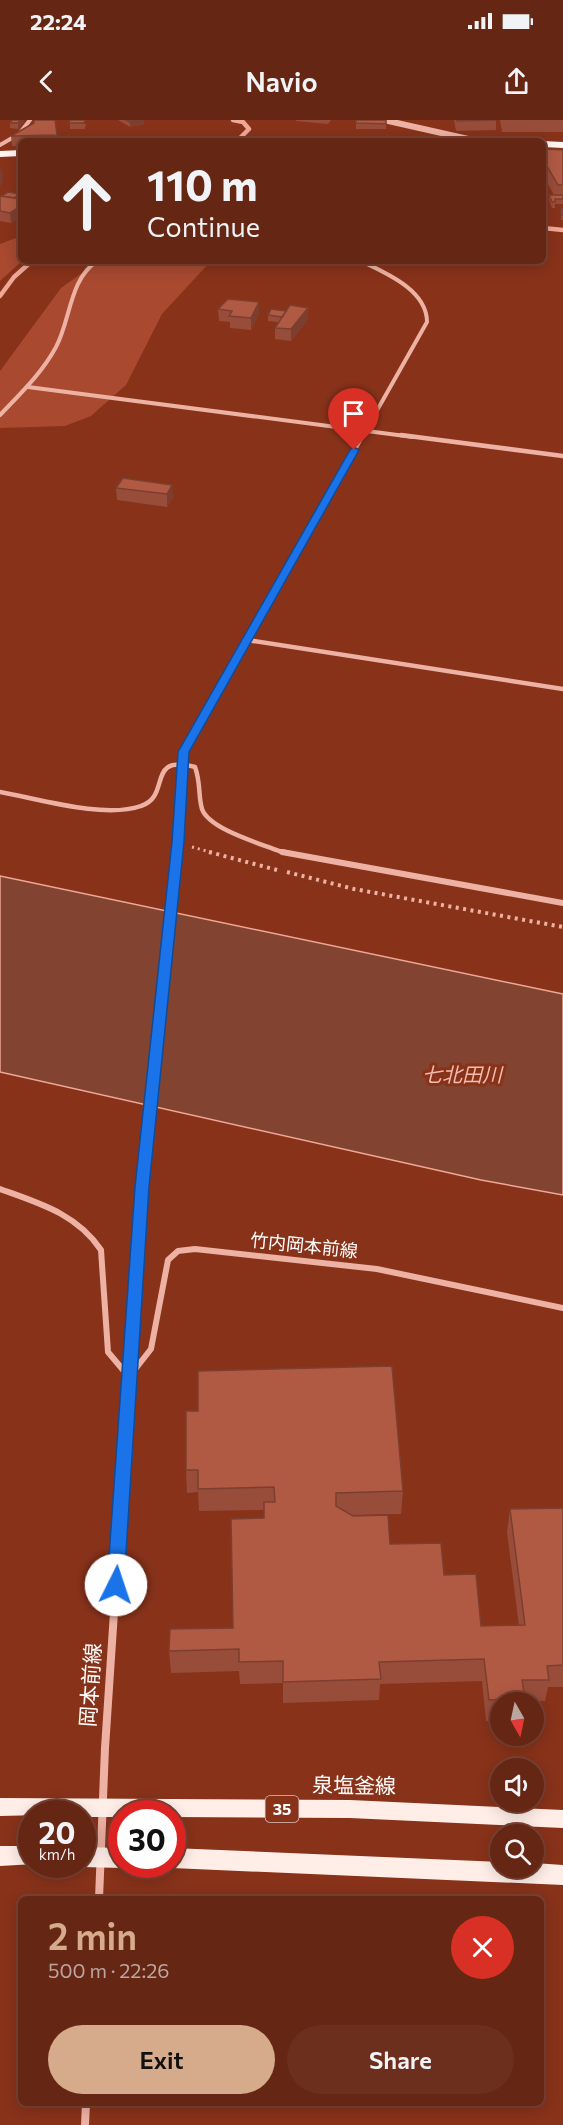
<!DOCTYPE html>
<meta charset="utf-8">
<style>
:root{--surface:#662614;--page:#6c2e1d;--text:#f1f3f6;--muted:#bca5a0;--line:#794334;--accent:#d6ab8b}
body{margin:0;font-family:Commissioner,"Noto Sans JP",sans-serif;background:var(--page);color:var(--text);height:100vh;display:flex;flex-direction:column;font-size:22px;white-space:nowrap}
*{box-sizing:border-box;margin:0}
p{font-size:20px;color:var(--muted)}
.icon{flex:none;width:33px;height:33px;fill:none;stroke:currentColor;stroke-width:2;stroke-linecap:round;stroke-linejoin:round}
.map{position:relative;flex:1;overflow:hidden}
.drawer{position:absolute;left:18px;top:1776px;width:526px;height:210px;display:flex;flex-direction:column;background:var(--surface);border-radius:9px;box-shadow:0 3px 15px #0003,0 0 0 2px var(--line)}
.drawer>*{flex:none}
.guide{position:absolute;left:18px;top:18px;width:528px;height:126px;border-radius:9px;box-shadow:0 3px 15px #0003,0 0 0 2px var(--line);background:#662614;color:var(--text);overflow:hidden}
.needle{width:39px;rotate:171deg}
.fabs{position:absolute;left:490px;top:1572px;display:grid;gap:12px}
.fabs a{display:grid;place-items:center;width:54px;height:54px;border-radius:50%;background:var(--surface);box-shadow:0 3px 15px #0003,0 0 0 2px var(--line);font-size:30px}
.speed{position:absolute;left:18px;top:1680px;display:flex;gap:12px;font-size:30px;font-weight:700;text-align:center}
.speed>*{display:grid;place-content:center;width:78px;height:78px;border-radius:50%;background:var(--surface);box-shadow:0 3px 15px #0003,0 0 0 2px var(--line);line-height:1}
.speed small{font-size:15px;font-weight:400}
.speed .limit{border:9px solid #d22;background:#fff;color:#111}
.pin{position:absolute;display:grid;place-items:center;width:51px;height:51px;color:#fff;margin:-62px -26px;border-radius:50% 50% 50% 0;rotate:-45deg;box-shadow:0 0 6px #0007}
.pin .icon{rotate:45deg}
.me{position:absolute;width:66px;margin:-33px;rotate:4deg;stroke-linejoin:round;filter:drop-shadow(0 0 4px #0008)}
.turn{display:flex;align-items:center;gap:21px;height:126px;padding:0 30px;font-size:27px}
.turn .icon{width:78px;height:78px;stroke-width:2.5}
.turn b{display:block;font-size:42px;line-height:51px}
.round{display:grid;place-items:center;flex:none;width:63px;height:63px;border-radius:32px;background:var(--page)}
.head{display:flex;align-items:center;justify-content:space-between;height:102px;padding:0 30px}
h1{font-size:36px;font-weight:600;line-height:45px;color:var(--accent)}
.primary-button{display:flex;gap:12px;margin-top:auto;padding:12px 30px}
.primary-button a{flex:1;height:69px;border-radius:36px;background:var(--accent);color:#111;font-size:24px;font-weight:600;line-height:69px;text-align:center}
.primary-button a+a{background:var(--page);color:var(--text)}
.status{display:flex;justify-content:space-between;align-items:center;height:42px;padding:0 30px;background:var(--surface);direction:ltr}
.status svg{height:16px;fill:currentColor}
header{display:flex;justify-content:space-between;align-items:center;height:78px;padding:0 30px;background:var(--surface);font-size:27px;font-weight:600}
.map>svg:first-child{display:block}
.green{fill:#a84930}
.water{fill:#824330;stroke:#efa796;stroke-width:1.5}
.lines{fill:none;stroke-linecap:round;stroke-linejoin:round}
.stream{stroke:#efa796;stroke-width:4.5}
.path-far1{stroke:#edb2a3;stroke-width:3;stroke-dasharray:2 4;stroke-linecap:butt}
.path{stroke:#edb2a3;stroke-width:4;stroke-dasharray:3 4.5;stroke-linecap:butt}
.minor-far3{stroke:#edb2a3;stroke-width:4}
.minor-far2{stroke:#edb2a3;stroke-width:4.5}
.minor-far1{stroke:#edb2a3;stroke-width:6}
.minor{stroke:#edb2a3;stroke-width:8}
.tertiary{stroke:#edb2a3;stroke-width:6}
.primary{fill:#ffeee8;fill-rule:evenodd}
.trunk{fill:#fff6f4;fill-rule:evenodd}
.wall{fill:#984d3a}
.shaded-wall{fill:#7c3f2f}
.building{fill:#b15a43;stroke:#7c3f2f;stroke-width:1.5}
.route{fill:#1a73e8;stroke:#114b97;stroke-width:1.5}
.labels{text-anchor:middle;stroke-width:6;stroke-linejoin:round;paint-order:stroke}
.shield{fill:#88321a;stroke:#dbc2ba;stroke-width:1.5}
.shield-label{font-size:16px;font-weight:bold;fill:#fff}
.street-label{font-size:18px;fill:#fff;stroke:#88321a}
.water-label{font-size:20px;font-style:italic;fill:#f4bcae;stroke:#88321a}
.near-street-label{font-size:21px;fill:#fff;stroke:#88321a}
</style>
<div class="status"><b>22:24</b><svg viewBox="0 0 49 12"><path d="M0 12V9h3v3zM5 12V6h3v6zM10 12V3h3v9zM15 12V0h3v12zM26 1h20v11H26zM47 4h2v5h-2z"/></svg></div>
<header><svg class="icon" aria-label="back" viewBox="0 0 24 24"><path d="M15 5l-7 7 7 7"/></svg>Navio<svg class="icon" aria-label="share" viewBox="0 0 24 24"><path d="M12 15V3M7 8l5-5 5 5M5 13v7h14v-7"/></svg></header>
<div class="map">
<svg width="563" height="2005" viewBox="0 0 563 2005">
<rect width="100%" height="100%" fill="#88321a"/>
<!-- green -->
<g class="green">
<path d="M21,116L22,141L0,161V124Z"/>
<path d="M99,141H211L162,194L126,265L91,296L65,306L0,308V251L61,168Z"/>
</g>
<!-- water -->
<path class="water" d="M0,756L563,874V1075L481,1060L0,952Z"/>
<g class="lines">
<!-- stream -->
<g class="stream">
<path d="M233,0L243,2L249,9L237,21"/>
<path d="M543,108L563,110"/>
<path d="M0,176L14,157L32,141"/>
</g>
<!-- path-far1 -->
<path class="path-far1" d="M192,727L214,733"/>
<!-- path -->
<g class="path">
<path d="M209,732L277,750"/>
<path d="M287,752L354,769L563,807"/>
</g>
<!-- minor-far3 -->
<g class="minor-far3">
<path d="M0,25L19,14L30,0"/>
<path d="M361,141C386,153 427,170 427,202L362,317"/>
<path d="M28,267L413,317"/>
<path d="M0,295C20,274 42,253 56,227C71,199 69,160 97,141"/>
</g>
<!-- minor-far2 -->
<g class="minor-far2">
<path d="M401,315L563,336"/>
<path d="M247,520L563,569"/>
<path d="M0,672C39,679 104,699 141,686C172,676 145,634 195,647C201,663 198,676 202,689C209,709 259,723 279,731L290,733"/>
<path d="M177,733L183,632L363,315"/>
</g>
<!-- minor-far1 -->
<g class="minor-far1">
<path d="M282,732L563,783"/>
<path d="M0,1069C39,1083 77,1094 101,1130L108,1232L129,1257L151,1229L168,1140L178,1131L195,1129L377,1149L563,1188"/>
<path d="M128,1282L142,1067L177,732"/>
</g>
<!-- minor -->
<g class="minor">
<path d="M99,1779L105,1628L128,1281"/>
<path d="M85,2005L86,1983"/>
</g>
<!-- tertiary -->
<path class="tertiary" d="M384,0L477,21"/>
<!-- primary -->
<g class="primary">
<path d="M0,1678L350,1680L563,1690V1708L350,1698L172,1697V1694H122V1697H82V1694L0,1696Z"/>
<path d="M0,1726H32V1744H35L0,1746Z"/>
<path d="M82,1727L122,1728V1744H129L122,1748L82,1747L76,1744H82Z"/>
<path d="M172,1728L501,1742V1748H534V1743L563,1745V1765L172,1748L165,1744H172Z"/>
</g>
<!-- trunk -->
<g class="trunk">
<path d="M543,21L563,22V28L543,27Z"/>
<path d="M21,30V36L0,37V31Z"/>
</g>
</g>
<!-- wall -->
<g class="wall">
<path d="M12,0H24L18,9L10,8V3Z"/>
<path d="M70,0L86,4L85,9H70Z"/>
<path d="M118,0H144V4L130,7Z"/>
<path d="M296,0H331L328,4L296,1Z"/>
<rect x="356" y="0" width="30" height="9"/>
<path d="M454,0H496V10L456,11Z"/>
<path d="M500,0H563V12H502Z"/>
<path d="M57,15L58,21H21V26H12L11,16Z"/>
<path d="M543,29L563,30V84H555V88H552L549,80V75H554L543,55Z"/>
<path d="M0,76L21,79V97L11,103L0,101Z"/>
<rect x="561" y="88" width="2" height="12"/>
<path d="M259,182V193L251,210L230,208V202L219,201L218,189Z"/>
<path d="M268,195L308,199L291,221L275,219V208L278,202L268,201Z"/>
<path d="M123,358L173,377L167,387L117,380L116,368Z"/>
<path d="M186,1291L403,1371L401,1394L351,1395L390,1424L444,1455L481,1506H519L507,1412L510,1389L563,1388V1567H548L545,1581L501,1582V1601H486L482,1561L380,1564L379,1580L283,1583V1563L240,1564L239,1551L171,1553L169,1531L233,1508L264,1398V1390L199,1391L198,1372L187,1373L186,1350Z"/>
</g>
<!-- shaded-wall -->
<g class="shaded-wall">
<path d="M20,0H24L18,9V3Z"/>
<path d="M139,0H144V4L130,7V2Z"/>
<path d="M2,46L3,60L0,68V51Z"/>
<path d="M20,74L21,79L14,78Z"/>
<path d="M21,86V97L11,103L10,93Z"/>
<path d="M259,182V193L251,210V198Z"/>
<path d="M308,188V199L291,221V209Z"/>
<path d="M172,365L173,377L167,387V374Z"/>
</g>
<!-- building -->
<g class="building">
<path d="M12,0H20L18,3H10Z"/>
<path d="M34,0H55L57,15L11,16L34,3Z"/>
<path d="M70,0H85L84,3H69Z"/>
<path d="M126,0H139L130,2Z"/>
<path d="M356,0H386V4L356,3Z"/>
<path d="M457,0H496L457,1Z"/>
<path d="M543,29L563,30V65H558L543,39Z"/>
<path d="M8,72L20,74L14,78L2,76Z"/>
<path d="M549,75H563V79H555V82H552Z"/>
<path d="M0,76L21,79V86L10,93L0,91Z"/>
<rect x="561" y="88" width="2" height="7"/>
<path d="M228,179L259,182L251,198L229,196L232,191L218,189Z"/>
<path d="M290,185L308,188L291,209L275,208Z"/>
<path d="M271,189L286,191L282,197L268,195Z"/>
<path d="M123,358L172,365L167,374L116,368Z"/>
<path d="M392,1246L403,1371L336,1373V1386L353,1396L388,1395L390,1424L441,1423L444,1455L476,1454L481,1506L525,1505L510,1389L563,1388V1545L547,1546L549,1560H522L525,1578L489,1580L484,1539L379,1542L381,1559L283,1562V1541L239,1542V1529L169,1531L170,1509L233,1508L231,1399L264,1398V1382H275L274,1367L198,1369V1350H186V1291H198V1251Z"/>
</g>
<!-- route -->
<path class="route" d="M354,327L359,330L189,632L184,722L149,1067L124,1465L122,1470L116,1472L110,1470L107,1465L135,1067L172,722L178,632L350,330Z"/>
<g class="labels">
<!-- shield labels -->
<rect class="shield" x="265.5" y="1676" width="33" height="26" rx="4.5"/>
<g class="shield-label">
<text x="282" y="1695">35</text>
</g>
<!-- street labels -->
<g class="street-label">
<text transform="translate(304 1126) rotate(6)" y="6">竹内岡本前線</text>
</g>
<!-- water labels -->
<g class="water-label">
<text x="462" y="962">七北田川</text>
</g>
<!-- near-street labels -->
<g class="near-street-label">
<text transform="translate(91 1565) rotate(-86)" y="7">岡本前線</text>
<text transform="translate(354 1666) rotate(1)" y="7">泉塩釜線</text>
</g>
</g>
</svg>
<div class="fabs">
<a><svg class="needle" viewBox="-14 -14 28 28"><path d="M0-13l5 13h-10z" fill="#e53935"/><path d="M0 13l5-13h-10z" fill="#bca5a0"/></svg></a>
<a><svg class="icon" aria-label="sound" viewBox="0 0 24 24"><path d="M4 9h4l5-4v14l-5-4H4zM17 9q2 3 0 6"/></svg></a>
<a><svg class="icon" aria-label="search" viewBox="0 0 24 24"><circle cx="10" cy="10" r="6"/><path d="M15 15l6 6"/></svg></a>
</div>
<div class="speed"><div>20<small>km/h</small></div><div class="limit">30</div></div>
<div class="pin" style="left:354px;top:330px;background:#d93025"><svg class="icon" aria-label="arrive" viewBox="0 0 24 24"><path d="M6 21V4h12l-3 4 3 4H6"/></svg></div>
<svg class="me" style="left:116px;top:1465px" viewBox="-20 -20 40 40"><circle r="19" fill="#fff"/><path d="M0-13L10 11 0 6-10 11z" fill="#1a73e8"/></svg>
<div class="guide">
<div class="turn"><svg class="icon" aria-label="ahead" viewBox="0 0 24 24"><path d="M12 20V5M6 11l6-6 6 6"/></svg><div><b>110 m</b>Continue</div></div>
</div>
<section class="drawer">
<div class="head"><div><h1>2 min</h1><p>500 m · 22:26</p></div><a class="round" style="background:#d93025;color:#fff"><svg class="icon" aria-label="close" viewBox="0 0 24 24"><path d="M6 6l12 12M18 6L6 18"/></svg></a></div>
<div class="primary-button"><a>Exit</a><a>Share</a></div>
</section>
</div>
